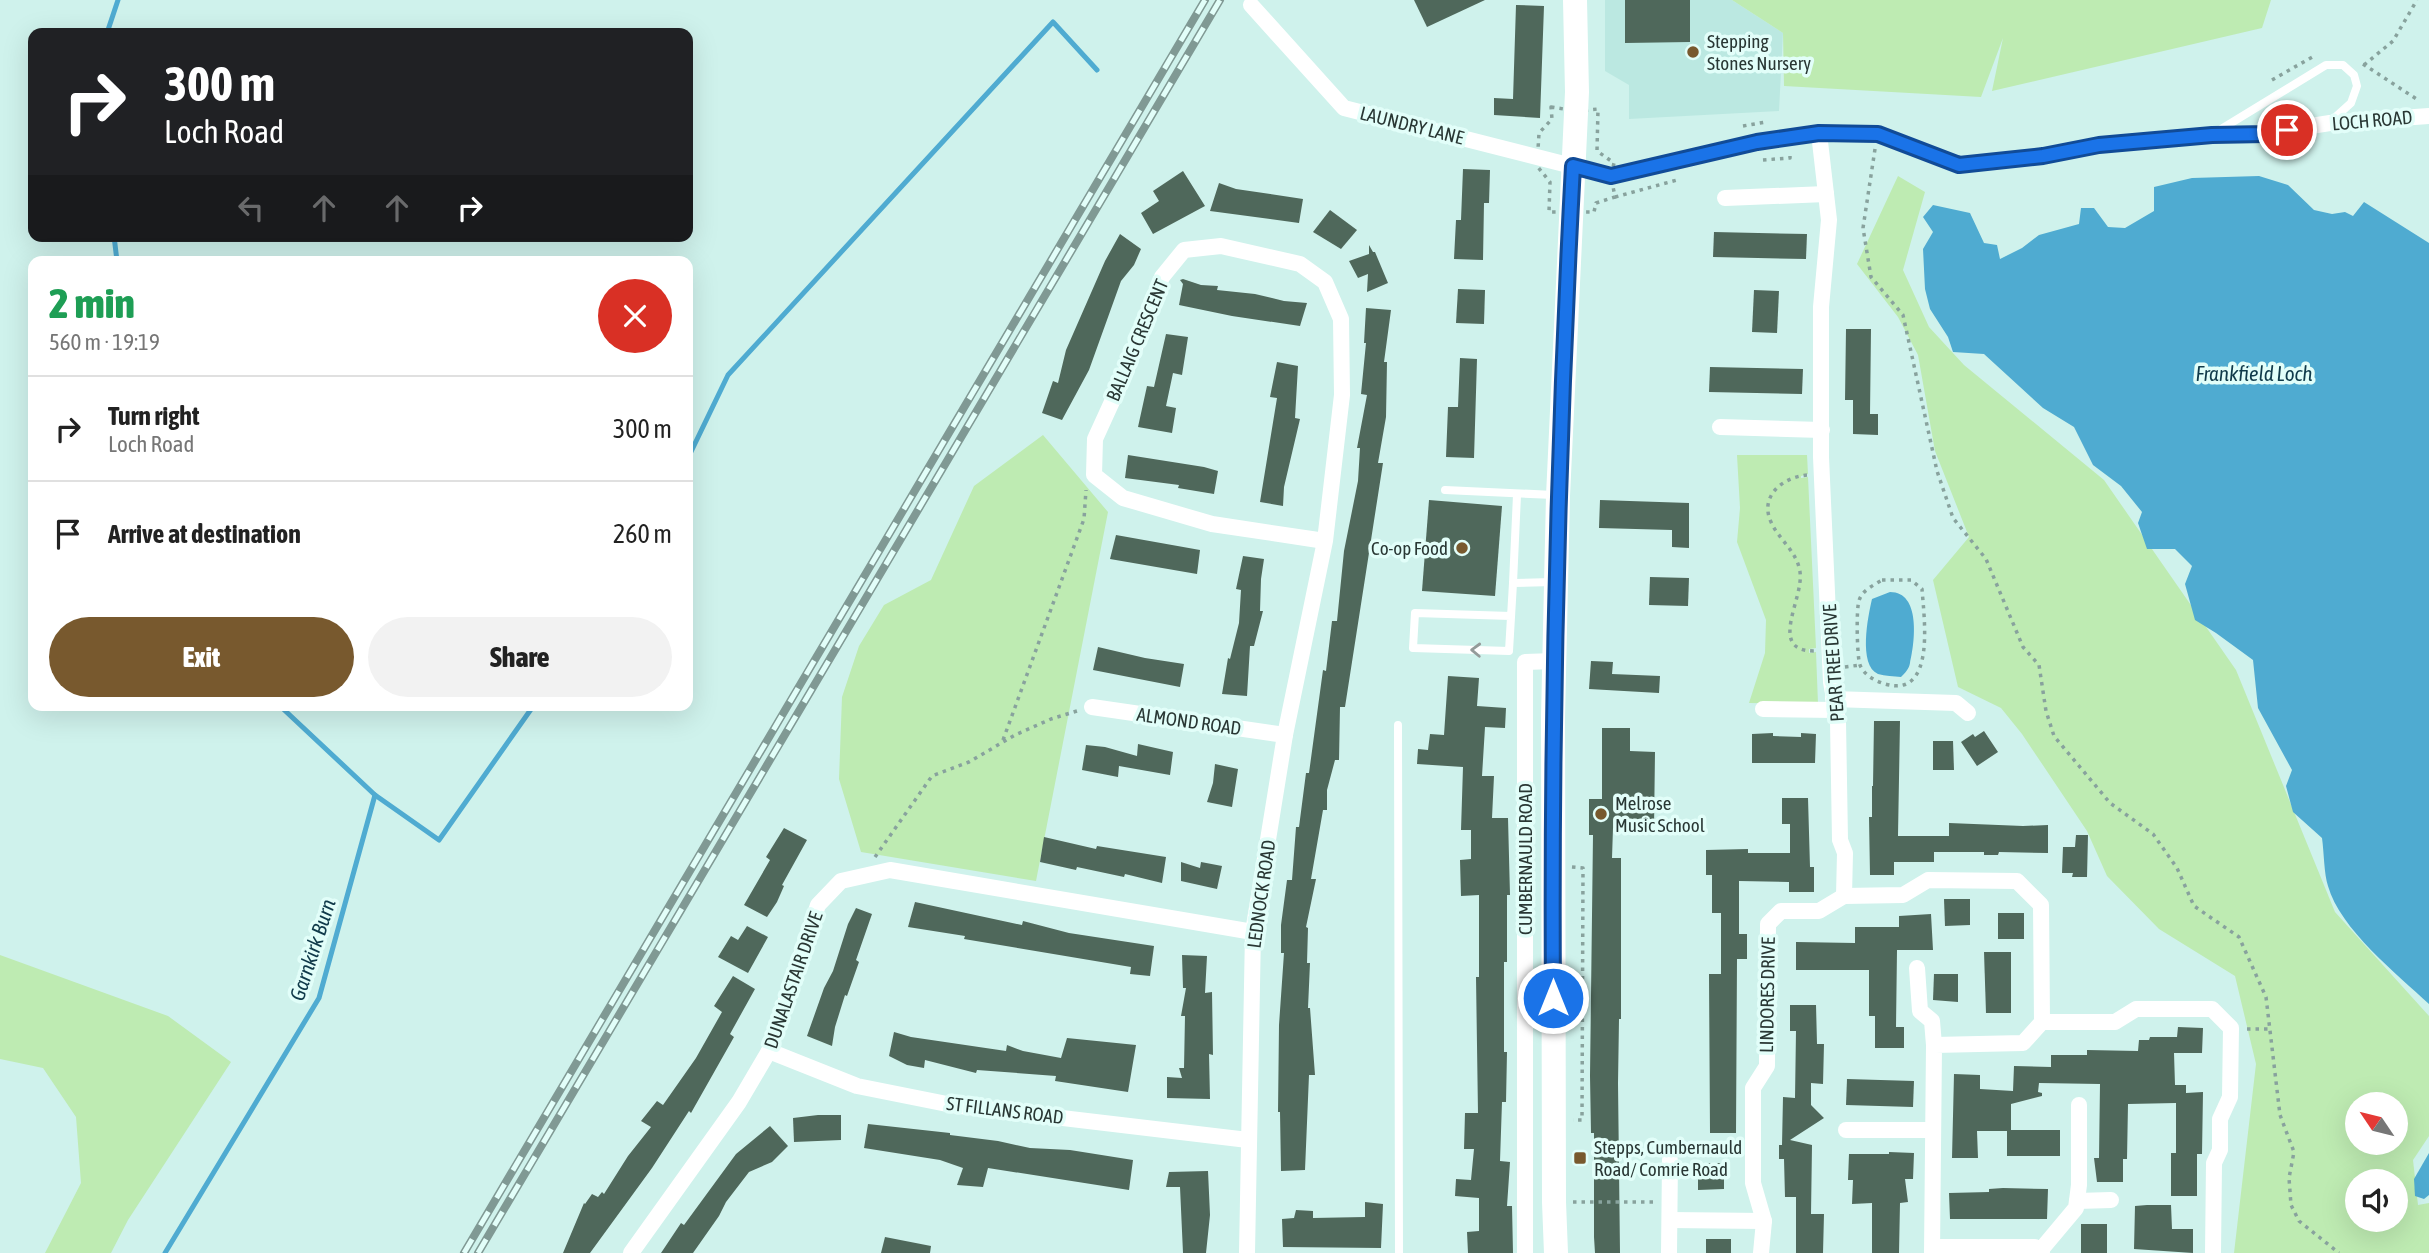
<!DOCTYPE html>
<meta charset="utf-8">
<style>
:root{--surface:#fff;--page:#f2f2f2;--text:#222;--muted:#767676;--line:#e0e0e0;--accent:#78592e}
body{margin:0;font-family:"Asap Condensed",sans-serif;background:var(--page);color:var(--text);height:100vh;display:flex;flex-direction:column;font-size:26px;white-space:nowrap}
*{box-sizing:border-box;margin:0}
p{font-size:23px;color:var(--muted)}
.icon{flex:none;width:38px;height:38px;fill:none;stroke:currentColor;stroke-width:2;stroke-linecap:round;stroke-linejoin:round}
.map{position:relative;flex:1;overflow:hidden}
.side{position:absolute;left:28px;top:256px;width:665px;height:455px;display:flex;flex-direction:column;background:var(--surface);border-radius:14px;box-shadow:0 7px 28px #0002}
.side>*{flex:none}
.guide{position:absolute;left:28px;top:28px;width:665px;height:214px;border-radius:14px;box-shadow:0 7px 28px #0002;background:#202124;color:#fff;overflow:hidden}
.needle{width:46px;rotate:305deg}
.tools{position:absolute;left:2345px;top:1092px;display:grid;gap:14px}
.tools a{display:grid;place-items:center;width:63px;height:63px;border-radius:50%;background:var(--surface);box-shadow:0 7px 28px #0002;font-size:35px}
.pin{position:absolute;display:grid;place-items:center;width:60px;height:60px;color:#fff;margin:-30px;border:4px solid #fff;border-radius:50%;box-shadow:0 2px 7px #0007}
.me{position:absolute;width:77px;margin:-38px;rotate:0deg;stroke-linejoin:round;filter:drop-shadow(0 0 5px #0008)}
.turn{display:flex;align-items:center;gap:24px;height:147px;padding:0 21px;font-size:32px}
.turn .icon{width:91px;height:91px;stroke-width:2.5}
.turn b{display:block;font-size:49px;line-height:60px}
.lanes{display:flex;align-items:center;height:66px;padding:0 21px;background:#0003;justify-content:center;gap:35px;direction:ltr}
.lanes .off{opacity:.35}
.round{display:grid;place-items:center;flex:none;width:74px;height:74px;border-radius:37px;background:var(--page)}
.headline{display:flex;align-items:center;justify-content:space-between;height:119px;padding:0 21px}
h1{font-size:42px;font-weight:800;line-height:52px;color:#1e9e55}
.cta{display:flex;gap:14px;margin-top:auto;padding:14px 21px}
.cta a{flex:1;height:80px;border-radius:42px;background:var(--accent);color:#fff;font-size:28px;font-weight:800;line-height:80px;text-align:center}
.cta a+a{background:var(--page);color:var(--text)}
ul{padding:0;list-style:none}
li{display:flex;align-items:center;gap:21px;height:105px;padding:0 21px;border-top:2px solid var(--line)}
li div{flex:1}
li b{display:block;font-size:26px}
li em{font-style:normal}
.map>svg:first-child{display:block}
.built{fill:#bbe8e1}
.green{fill:#beebb2;fill-rule:evenodd}
.water{fill:#4fabd1}
.lines{fill:none;stroke-linecap:round;stroke-linejoin:round}
.stream{stroke:#4fabd1;stroke-width:5}
.building{fill:#4f685b}
.path{stroke:#88a29d;stroke-width:3.5;stroke-dasharray:3.5 5;stroke-linecap:butt}
.service{stroke:#fff;stroke-width:8}
.minor{stroke:#fff;stroke-width:16}
.primary{stroke:#fff;stroke-width:24}
.rail-casing{stroke:#809994;stroke-width:8}
.rail{stroke:#e2fef9;stroke-width:5;stroke-dasharray:16;stroke-linecap:butt}
.oneway{stroke:#949b9a}
.route-casing{stroke:#114b97;stroke-width:18}
.route{stroke:#1a73e8;stroke-width:12}
.poi-dot{fill:#78592e;stroke:#e2fef9;stroke-width:2.5}
.labels{text-anchor:middle;stroke-width:7;stroke-linejoin:round;paint-order:stroke}
.poi-label{font-size:19px;fill:#293734;stroke:#e2fef9;text-anchor:start}
.street-label{font-size:19px;fill:#293734;stroke:#e2fef9}
.water-label{font-size:21px;font-style:italic;fill:#103a4a;stroke:#e2fef9}
</style>
<div class="map">
<svg width="2429" height="1253" viewBox="0 0 2429 1253">
<rect width="100%" height="100%" fill="#cff2ec"/>
<!-- built -->
<path class="built" d="M1605,0H1732L1783,33L1779,111L1629,119V85L1605,71Z"/>
<!-- green -->
<g class="green">
<path d="M1732,0H2271L2262,28L1992,91L2003,38L1981,97L1784,86L1783,33Z"/>
<path d="M1898,176L1925,192L1903,270L1929,327L1964,365L2104,480L2236,670L2335,912L2429,1016V1136L2413,1160L2418,1205L2429,1203V1253H2234L2256,1064L2235,976L2159,929L2107,876L2087,831L2022,734L2001,708L1958,687L1933,580L1969,537L1935,451L1918,355L1898,317L1857,264ZM2357,1104H2396V1143H2357ZM2357,1181H2396V1220H2357Z"/>
<path d="M1043,435L1108,512L1036,881L861,852L839,779L842,697L859,646L884,605L931,580L974,486Z"/>
<path d="M1737,455H1807L1808,474L1801,476V478L1808,477L1816,648L1809,649V653L1816,652L1818,704L1749,703L1765,653L1766,620L1737,542L1740,508Z"/>
<path d="M0,955L168,1016L231,1062L128,1220L111,1253H45L81,1183L76,1117L43,1068L0,1059Z"/>
</g>
<!-- water -->
<g class="water">
<path d="M2259,176L2288,185L2314,210L2332,214L2345,212L2353,216L2364,202L2429,243V1004C2397,974 2340,929 2328,886C2324,874 2324,852 2322,838L2293,812L2286,786L2292,770L2258,708L2253,660L2216,633L2195,620L2185,584L2192,566L2175,549H2147L2138,523L2142,512L2121,486L2093,465L2074,427L2043,408L1984,354L1953,352L1948,337L1930,309L1925,289L1923,249L1933,232L1923,217L1933,205L1970,213L1984,243L1997,245L2000,259L2022,248L2039,235L2079,224L2081,208H2094L2108,227L2125,228L2154,211V187L2192,178Z"/>
<path d="M1890,592C1921,592 1915,642 1910,663C1909,669 1905,673 1901,677C1894,676 1885,676 1878,674C1858,665 1868,616 1872,599Z"/>
<path d="M2429,1153V1195L2424,1199L2415,1196L2414,1179Z"/>
</g>
<g class="lines">
<!-- stream -->
<g class="stream">
<path d="M107,33L118,0"/>
<path d="M114,236L117,261"/>
<path d="M688,458L728,375L1053,22L1097,70"/>
<path d="M375,795L439,840L534,705"/>
<path d="M165,1253L319,998L375,795L279,705"/>
</g>
</g>
<!-- building -->
<g class="building">
<path d="M1414,0H1485L1427,27Z"/>
<path d="M1625,0H1690V42L1625,43Z"/>
<path d="M1516,5L1544,6L1540,118L1494,115V98L1513,99Z"/>
<path d="M1463,169L1490,170L1489,203H1484L1483,260L1454,259L1456,220H1461Z"/>
<path d="M1183,171L1205,206L1153,234L1141,213L1159,201L1153,191Z"/>
<path d="M1219,183L1236,189L1303,199L1299,223L1210,211Z"/>
<path d="M1330,210L1357,230L1341,249L1313,232Z"/>
<path d="M1714,232L1807,234L1806,259L1713,257Z"/>
<path d="M1120,234L1141,249L1134,265L1121,281L1089,370L1062,420L1042,413L1053,381L1058,383L1066,350L1105,261Z"/>
<path d="M1369,245L1373,252H1375L1388,283L1367,292L1368,274L1358,278L1349,261L1369,254Z"/>
<path d="M1183,279L1201,285L1218,286L1217,290L1255,294L1284,301L1307,303L1300,326L1232,316L1179,305L1183,284L1180,280Z"/>
<path d="M1458,289L1485,290L1484,324L1456,323Z"/>
<path d="M1754,290L1779,291L1777,333L1752,332Z"/>
<path d="M1366,308L1391,310L1384,362H1387L1386,417L1378,463H1383L1345,707H1340L1339,760H1335L1327,790V810H1323L1311,879H1316L1306,927L1308,928L1307,963H1310L1308,1008H1310L1315,1075H1309L1305,1170L1281,1171L1280,1112H1278L1279,1025L1284,953H1281V925L1287,880H1292L1296,827H1299L1306,773H1309L1323,670L1326,671L1332,621H1337L1344,551L1358,481L1360,448H1357L1367,395L1361,394L1366,343H1364Z"/>
<path d="M1846,329H1871L1870,414H1878V435L1853,434V400H1845Z"/>
<path d="M1166,334L1188,337L1182,375L1173,373L1166,406L1176,408L1172,433L1138,427L1147,386L1154,387Z"/>
<path d="M1460,358L1477,359L1474,458L1446,457L1448,407H1458Z"/>
<path d="M1277,362L1298,366L1295,418L1300,419L1284,487L1283,506L1260,502L1277,398L1270,397Z"/>
<path d="M1710,367L1803,369L1802,394L1709,392Z"/>
<path d="M1128,455L1204,467L1218,471L1214,494L1178,488L1179,485L1125,478Z"/>
<path d="M1429,500L1502,506L1495,596L1422,591Z"/>
<path d="M1600,500L1689,503V548L1672,547V530L1599,528Z"/>
<path d="M1116,535L1200,550L1197,574L1110,559Z"/>
<path d="M1243,556L1264,559L1261,579L1260,611H1263L1254,646H1250L1247,696L1222,694L1228,658L1230,659L1239,623L1241,590L1236,589Z"/>
<path d="M1650,577L1689,578L1688,606L1649,605Z"/>
<path d="M1098,647L1145,658L1184,664L1180,687L1093,670Z"/>
<path d="M1591,661L1613,662L1612,674L1660,676L1659,693L1589,689Z"/>
<path d="M1448,676L1479,678L1477,706L1506,708L1505,728L1485,727L1482,776H1494L1492,818H1508L1510,895H1507V962H1504V1052H1507L1506,1102H1502L1500,1161L1510,1162L1507,1206H1512L1513,1253H1468L1467,1232L1479,1231V1198L1455,1196L1456,1179L1471,1180L1474,1149H1464L1465,1113H1478L1476,977H1479V895L1461,896L1460,860L1471,859V830H1461L1463,767L1417,764L1418,749L1428,750L1430,734L1444,735Z"/>
<path d="M1874,721H1900L1898,836H1949V823L2023,826L2048,825V853L1999,852L1998,855H1984V852H1934V862H1894V875H1870L1869,817H1872V786H1873Z"/>
<path d="M1602,728H1630V751L1655,752L1654,829L1613,828L1612,858H1621V1019H1619L1618,1083L1620,1253H1595L1594,1237V1133H1591L1590,1076L1593,835H1589V799H1602Z"/>
<path d="M1984,731L1998,752L1977,766L1961,742L1973,734L1975,737Z"/>
<path d="M1773,733V736L1801,737V733L1816,734L1815,763H1752V734Z"/>
<path d="M1933,741H1953L1954,770H1933Z"/>
<path d="M1138,744L1173,752L1170,775L1119,766L1118,777L1082,770L1086,745L1105,747L1137,756Z"/>
<path d="M1215,764L1238,769L1232,807L1207,802L1213,783Z"/>
<path d="M1782,798H1808L1810,867H1814V892H1789V882L1739,881V934H1747V959H1737L1736,1133H1710L1709,974H1721V913H1712V875H1706V850L1748,849V853H1790V824H1782Z"/>
<path d="M784,828L807,840L782,885L784,886L777,902L767,917L744,905L770,860L766,857Z"/>
<path d="M2076,835H2088L2087,877H2072L2073,873H2062L2063,847H2075Z"/>
<path d="M1044,837L1096,849L1097,846L1166,857L1162,883L1125,874L1124,877L1077,867L1076,870L1040,862Z"/>
<path d="M1181,862L1200,868L1201,862L1222,866L1217,889L1181,881Z"/>
<path d="M1944,899H1970V925L1945,926Z"/>
<path d="M915,902L1022,925L1023,921L1069,933L1154,946L1150,976L1130,974L1131,967L964,939L965,936L908,927Z"/>
<path d="M856,908L872,914L856,960L859,962L847,996L845,995L835,1027L832,1046L807,1036L824,988L833,971L848,924Z"/>
<rect x="1998" y="913" width="26" height="26"/>
<path d="M1931,914L1933,950H1897L1896,1027H1904V1048H1875V1016H1869V970H1796V942L1855,943V927H1899V916Z"/>
<path d="M747,926L768,937L748,973L718,957L731,936L738,940Z"/>
<path d="M1984,952H2011V1013H1986Z"/>
<path d="M1182,955L1207,956L1205,993L1212,992L1213,1055L1209,1054L1210,1099L1167,1098V1077L1182,1078L1179,1068H1184L1185,1016H1181L1186,988H1183Z"/>
<path d="M1934,974H1958V1002L1933,1000Z"/>
<path d="M733,976L755,989L730,1034L734,1037L691,1113L689,1111L652,1168L590,1253H563L584,1203L585,1204L592,1194L598,1197L602,1192L604,1194L628,1156L651,1127L641,1121L657,1101L663,1105L696,1058L722,1012L714,1006Z"/>
<path d="M1790,1005H1816L1817,1044H1824L1823,1084L1811,1083V1105L1824,1118L1790,1140L1812,1145L1811,1214H1824L1823,1253H1796V1197H1785L1784,1159H1779V1145H1782L1783,1097L1795,1098L1796,1031H1790Z"/>
<path d="M2178,1027L2203,1028L2202,1053H2174L2175,1085H2186V1093L2203,1092L2202,1154H2197V1196H2171V1153H2176V1103L2128,1104L2127,1159H2123V1182H2097L2094,1158H2099L2100,1084L2039,1083L2038,1092L2042,1093V1096L2011,1104V1130H2060V1156H2007V1131H1977L1978,1158H1952L1954,1074L1980,1075V1089L2013,1091L2014,1066L2051,1067V1055H2087V1050L2138,1051L2139,1040H2149L2150,1037H2177Z"/>
<path d="M894,1032L911,1037L1006,1051L1007,1045L1023,1051L1061,1058L1067,1038L1136,1045L1128,1092L1055,1081L1056,1076L977,1070L976,1073L925,1060L924,1068L907,1065L889,1056Z"/>
<path d="M1847,1079L1914,1081L1913,1107L1846,1105Z"/>
<path d="M818,1115H841V1140L794,1142L793,1118Z"/>
<path d="M868,1124L950,1133V1135L998,1141L1030,1148L1070,1150L1133,1160L1129,1190L988,1168L983,1187L957,1185L963,1168L940,1160L864,1148Z"/>
<path d="M770,1126L788,1146L772,1162L749,1172L726,1202L719,1216L693,1253H661L681,1223L684,1225L736,1154Z"/>
<path d="M1889,1152L1914,1153L1913,1179H1905L1908,1202L1900,1203L1899,1253H1872V1203L1852,1204L1853,1180H1848L1849,1154H1889Z"/>
<path d="M1698,1163H1724V1189L1698,1190Z"/>
<path d="M1208,1171L1210,1215L1206,1253H1183L1180,1187H1166L1169,1172Z"/>
<path d="M2003,1188L2048,1189L2047,1219H1950L1949,1193L1989,1192V1189Z"/>
<path d="M1365,1202L1383,1204L1381,1248L1283,1247L1282,1219L1294,1218L1296,1210L1313,1211V1218L1365,1217Z"/>
<path d="M2147,1205H2171L2172,1229H2193V1253L2134,1249L2135,1206Z"/>
<rect x="2081" y="1224" width="26" height="29"/>
<path d="M885,1237L931,1246L930,1253H881Z"/>
<rect x="1706" y="1239" width="25" height="14"/>
</g>
<g class="lines">
<!-- path -->
<g class="path">
<path d="M2363,64L2418,100"/>
<path d="M2364,65L2393,41L2417,0"/>
<path d="M2272,80L2314,56"/>
<path d="M1551,107L1576,111L1598,109L1597,151L1614,163L1611,176L1615,197L1596,203L1594,212H1549L1550,182L1537,166L1539,133L1552,119Z"/>
<path d="M1743,126L1766,122"/>
<path d="M1875,149L1863,228L1871,277L1903,315L1937,471L1953,518L1986,559L2023,647L2039,665L2046,711L2054,736L2110,803L2153,834L2177,868L2194,906L2239,937L2266,997L2280,1115L2294,1152L2289,1178L2291,1205L2299,1221L2339,1253"/>
<path d="M1763,160L1790,158V155"/>
<path d="M1615,197L1677,180"/>
<path d="M1807,475C1783,477 1759,496 1771,522C1779,540 1797,551 1800,572C1804,599 1767,651 1814,651"/>
<path d="M1882,580H1911L1922,589C1924,618 1936,699 1885,684C1875,681 1864,675 1860,665C1857,658 1856,609 1859,601C1861,591 1874,585 1882,580Z"/>
<path d="M1845,667L1860,665"/>
<path d="M1003,740L1084,519L1086,490"/>
<path d="M875,857L932,776L969,762L1015,735L1051,719L1077,711"/>
<path d="M1572,867L1583,868L1582,1120H1573"/>
<path d="M2247,1029H2269"/>
<path d="M1573,1202H1653"/>
</g>
<!-- service -->
<g class="service">
<path d="M2218,131L2326,65H2343L2354,75L2357,86L2351,103L2331,121"/>
<path d="M1445,490L1554,495"/>
<path d="M1513,583L1517,495"/>
<path d="M1511,616L1415,613L1413,648L1509,651L1513,583L1553,582"/>
<path d="M1398,725L1399,1253"/>
</g>
<!-- minor -->
<g class="minor">
<path d="M1251,5L1344,108L1611,176L1757,142L1819,133L1878,134L1959,165L2043,156L2099,145L2212,135L2266,133L2330,123L2429,116"/>
<path d="M1819,133L1829,220L1821,307V457L1831,682L1838,721L1840,840L1845,853L1844,896"/>
<path d="M1725,198L1826,194"/>
<path d="M1720,427L1822,430"/>
<path d="M1833,699L1956,703L1968,713"/>
<path d="M1092,707L1285,735"/>
<path d="M1763,709L1835,710"/>
<path d="M1917,968L1920,1011L1932,1021L1934,1045"/>
<path d="M2042,1022H2115L2136,1009H2212L2231,1028L2230,1097L2220,1119V1150L2214,1163L2213,1253"/>
<path d="M769,1051L857,1086L952,1105L1248,1140"/>
<path d="M1846,1130H1933"/>
<path d="M2077,1201L2111,1200"/>
<path d="M1670,1220L1764,1221"/>
<path d="M1933,1247H2035L2042,1253"/>
<path d="M2040,1251L2076,1208L2079,1185V1105"/>
<path d="M631,1253L739,1102L769,1051L818,905L841,881L890,870L1253,932"/>
<path d="M1247,1253L1253,932L1285,735L1325,541L1342,395L1341,319L1325,282L1300,264L1221,246L1184,250L1162,277L1126,371L1095,439L1094,475L1123,498L1212,524L1325,541"/>
<path d="M1525,1253V662L1554,661"/>
<path d="M1669,1253L1670,1160"/>
<path d="M1761,1253L1764,1221L1753,1183V1088L1767,1066L1768,924L1781,911H1819L1844,896L1903,895L1928,880L2017,881L2041,905L2042,1022L2023,1043L1934,1045L1932,1253"/>
</g>
<!-- primary -->
<path class="primary" d="M1556,1253L1554,1202L1553,718L1558,496L1577,92L1575,0"/>
<!-- rail casing -->
<g class="rail-casing">
<g id="rail">
<path d="M464,1253L1205,0"/>
<path d="M478,1253L1220,0"/>
</g>
</g>
<!-- rail -->
<use href="#rail" class="rail"/>
</g>
<!-- one-way arrows -->
<defs><path id="oneway-chevron" d="M-2-3.5L2.5 0L-2 3.5" fill="none" stroke-width="1.6" stroke-linecap="round" stroke-linejoin="round" transform="scale(1.75)"/></defs>
<use class="oneway" href="#oneway-chevron" transform="translate(1476 650) rotate(-178)"/>
<g class="lines">
<!-- route casing -->
<g class="route-casing">
<path id="route" d="M1553,998C1551,720 1558,443 1573,166L1611,176L1757,142L1819,133L1878,134L1959,165L2043,156L2099,145L2212,135L2266,134L2287,130"/>
</g>
<!-- route -->
<use href="#route" class="route"/>
</g>
<!-- markers -->
<g class="poi-dot">
<circle cx="1693" cy="52" r="7"/>
<circle cx="1462" cy="548" r="7"/>
<circle cx="1601" cy="814" r="7"/>
<rect x="1573" y="1151" width="14" height="14" rx="3.5"/>
</g>
<g class="labels">
<!-- poi labels -->
<g class="poi-label">
<text x="1707" y="48">Stepping<tspan x="1707" dy="22">Stones Nursery</tspan></text>
<text x="1448" y="555" text-anchor="end">Co-op Food</text>
<text x="1615" y="810">Melrose<tspan x="1615" dy="22">Music School</tspan></text>
<text x="1594" y="1154">Stepps, Cumbernauld<tspan x="1594" dy="22">Road/ Comrie Road</tspan></text>
</g>
<!-- street labels -->
<g class="street-label">
<text transform="translate(2372 120) rotate(-5)" y="7">LOCH ROAD</text>
<text transform="translate(1412 125) rotate(14)" y="7">LAUNDRY LANE</text>
<text transform="translate(1137 340) rotate(-67)" y="7">BALLAIG CRESCENT</text>
<text transform="translate(1833 663) rotate(-94)" y="7">PEAR TREE DRIVE</text>
<text transform="translate(1189 721) rotate(8)" y="7">ALMOND ROAD</text>
<text transform="translate(1525 859) rotate(-90)" y="7">CUMBERNAULD ROAD</text>
<text transform="translate(1261 894) rotate(-82)" y="7">LEDNOCK ROAD</text>
<text transform="translate(793 980) rotate(-71)" y="7">DUNALASTAIR DRIVE</text>
<text transform="translate(1767 995) rotate(-89)" y="7">LINDORES DRIVE</text>
<text transform="translate(1005 1110) rotate(7)" y="7">ST FILLANS ROAD</text>
</g>
<!-- water labels -->
<g class="water-label">
<text x="2254" y="381">Frankfield Loch</text>
<text transform="translate(313 950) rotate(-72)" y="7">Garnkirk Burn</text>
</g>
</g>
</svg>
<div class="tools">
<a><svg class="needle" viewBox="-14 -14 28 28"><path d="M0-13l5 13h-10z" fill="#e53935"/><path d="M0 13l5-13h-10z" fill="#767676"/></svg></a>
<a><svg class="icon" aria-label="sound" viewBox="0 0 24 24"><path d="M4 9h4l5-4v14l-5-4H4zM17 9q2 3 0 6"/></svg></a>
</div>
<div class="pin" style="left:2287px;top:130px;background:#d93025"><svg class="icon" aria-label="arrive" viewBox="0 0 24 24"><path d="M6 21V4h12l-3 4 3 4H6"/></svg></div>
<svg class="me" style="left:1553px;top:998px" viewBox="-20 -20 40 40"><circle r="17" fill="#1a73e8" stroke="#fff" stroke-width="3"/><path d="M0-11L8 9 0 5-8 9z" fill="#fff"/></svg>
<div class="guide">
<div class="turn"><svg class="icon" aria-label="right" viewBox="0 0 24 24"><path d="M7 20v-9h11M14 6l5 5-5 5"/></svg><div><b>300 m</b>Loch Road</div></div>
<div class="lanes"><svg class="icon off" aria-label="left" viewBox="0 0 24 24"><path d="M17 20v-9H6M10 6l-5 5 5 5"/></svg><svg class="icon off" aria-label="ahead" viewBox="0 0 24 24"><path d="M12 20V5M6 11l6-6 6 6"/></svg><svg class="icon off" aria-label="ahead" viewBox="0 0 24 24"><path d="M12 20V5M6 11l6-6 6 6"/></svg><svg class="icon" aria-label="right" viewBox="0 0 24 24"><path d="M7 20v-9h11M14 6l5 5-5 5"/></svg></div>
</div>
<section class="side">
<div class="headline"><div><h1>2 min</h1><p>560 m · 19:19</p></div><a class="round" style="background:#d93025;color:#fff"><svg class="icon" aria-label="close" viewBox="0 0 24 24"><path d="M6 6l12 12M18 6L6 18"/></svg></a></div>
<ul>
<li><svg class="icon" aria-label="right" viewBox="0 0 24 24"><path d="M7 20v-9h11M14 6l5 5-5 5"/></svg><div><b>Turn right</b><p>Loch Road</p></div><em>300 m</em></li>
<li><svg class="icon" aria-label="arrive" viewBox="0 0 24 24"><path d="M6 21V4h12l-3 4 3 4H6"/></svg><div><b>Arrive at destination</b></div><em>260 m</em></li>
</ul>
<div class="cta"><a>Exit</a><a>Share</a></div>
</section>
</div>
